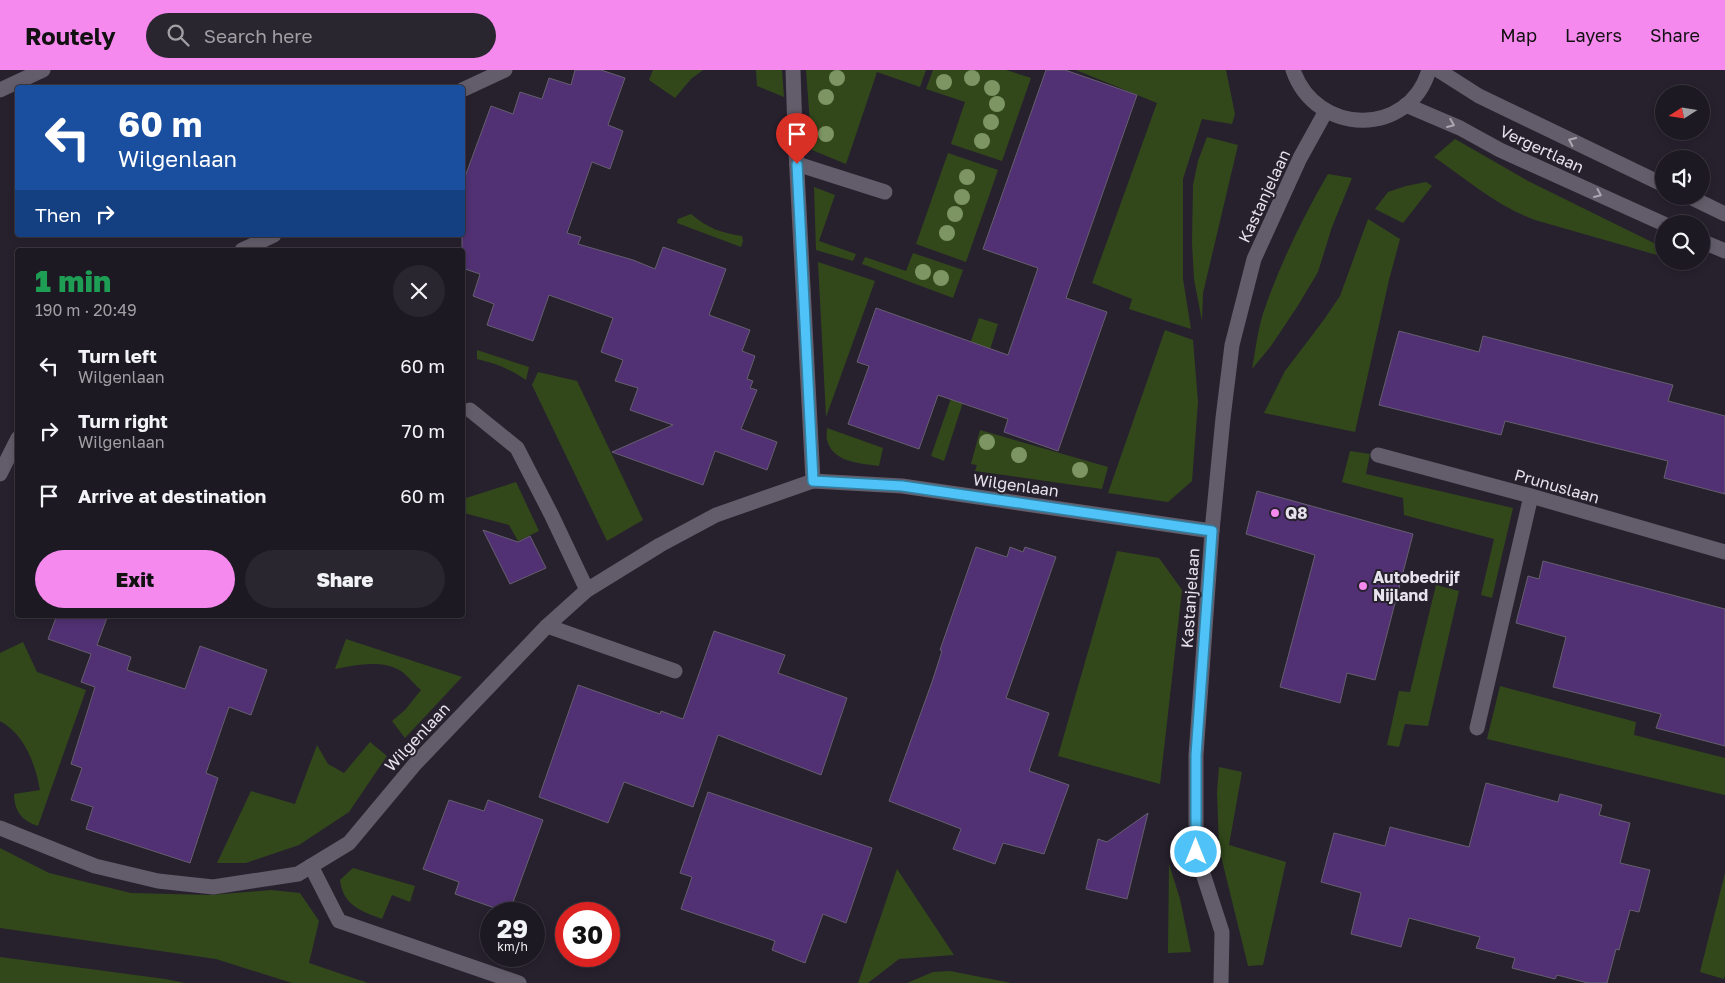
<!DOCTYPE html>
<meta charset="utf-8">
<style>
:root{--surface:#1d1922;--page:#2a262f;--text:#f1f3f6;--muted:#a0a0a5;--line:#3b3840;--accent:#f589ee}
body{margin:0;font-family:"Golos Text",sans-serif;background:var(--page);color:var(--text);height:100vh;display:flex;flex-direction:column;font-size:19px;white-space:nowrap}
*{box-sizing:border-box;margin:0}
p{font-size:16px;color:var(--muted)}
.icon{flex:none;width:28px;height:28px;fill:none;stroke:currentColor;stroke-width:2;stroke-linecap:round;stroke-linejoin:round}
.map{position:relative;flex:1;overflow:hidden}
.sheet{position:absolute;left:15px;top:178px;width:450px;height:370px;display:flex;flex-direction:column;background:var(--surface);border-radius:5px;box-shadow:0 2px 8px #0003,0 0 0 1px var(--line)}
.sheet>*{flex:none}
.hud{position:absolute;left:15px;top:15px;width:450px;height:152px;border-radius:5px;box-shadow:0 2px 8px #0003,0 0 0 1px var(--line);background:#1a4fa0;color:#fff;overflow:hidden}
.needle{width:32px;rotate:258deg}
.fabs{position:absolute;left:1655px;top:15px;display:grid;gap:10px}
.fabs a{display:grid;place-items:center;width:55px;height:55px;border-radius:50%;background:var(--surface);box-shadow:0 2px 8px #0003,0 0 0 1px var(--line);font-size:25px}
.speed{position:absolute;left:480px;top:832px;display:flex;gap:10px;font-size:25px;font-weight:700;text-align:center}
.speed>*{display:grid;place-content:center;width:65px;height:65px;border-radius:50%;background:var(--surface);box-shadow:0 2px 8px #0003,0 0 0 1px var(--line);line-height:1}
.speed small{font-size:12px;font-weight:400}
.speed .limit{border:8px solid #d22;background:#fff;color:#111}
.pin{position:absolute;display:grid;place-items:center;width:42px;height:42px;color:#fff;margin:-51px -21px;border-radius:50% 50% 50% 0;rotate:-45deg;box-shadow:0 0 5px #0007}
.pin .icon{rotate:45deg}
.me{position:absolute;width:55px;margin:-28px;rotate:0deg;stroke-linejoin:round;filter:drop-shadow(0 0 4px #0008)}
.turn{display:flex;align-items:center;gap:18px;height:105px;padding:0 20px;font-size:22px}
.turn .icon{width:65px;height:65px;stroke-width:2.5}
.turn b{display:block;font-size:35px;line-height:42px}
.then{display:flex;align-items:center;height:48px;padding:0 20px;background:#0003;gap:10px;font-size:19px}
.round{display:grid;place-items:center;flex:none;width:52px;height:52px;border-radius:26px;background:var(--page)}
.overview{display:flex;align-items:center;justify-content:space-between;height:85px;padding:0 20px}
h1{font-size:30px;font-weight:800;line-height:38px;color:#1e9e55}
.action{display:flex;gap:10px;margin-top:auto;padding:10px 20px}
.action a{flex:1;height:58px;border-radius:30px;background:var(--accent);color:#111;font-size:20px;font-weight:800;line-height:58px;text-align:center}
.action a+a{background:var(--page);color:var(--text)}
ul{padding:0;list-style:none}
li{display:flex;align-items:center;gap:15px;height:65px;padding:0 20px}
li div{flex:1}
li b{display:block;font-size:19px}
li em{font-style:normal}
header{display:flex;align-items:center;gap:30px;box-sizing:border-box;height:70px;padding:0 25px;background:var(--accent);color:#111}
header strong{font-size:24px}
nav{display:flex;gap:28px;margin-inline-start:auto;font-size:18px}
.search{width:350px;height:45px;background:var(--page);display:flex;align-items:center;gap:12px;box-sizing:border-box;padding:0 18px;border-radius:28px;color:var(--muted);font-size:19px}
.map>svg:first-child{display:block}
.green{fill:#32481b}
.building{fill:#513173;stroke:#655f6e}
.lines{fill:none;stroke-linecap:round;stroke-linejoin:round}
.lane{stroke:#635d6b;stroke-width:15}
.street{stroke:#635d6b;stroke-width:15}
.secondary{stroke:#635d6b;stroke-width:15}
.tree{fill:#7c9563}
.oneway{stroke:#aba7b2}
.route-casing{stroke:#337fa1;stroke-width:12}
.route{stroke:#4fc3f7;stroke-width:9}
.poi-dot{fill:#f589ee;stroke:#27212e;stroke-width:2}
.labels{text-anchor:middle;stroke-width:4;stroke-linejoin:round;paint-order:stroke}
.street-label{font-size:16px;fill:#e6e3ec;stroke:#27212e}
.poi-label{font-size:16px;font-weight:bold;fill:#e6e3ec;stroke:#27212e;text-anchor:start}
</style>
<header>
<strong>Routely</strong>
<div class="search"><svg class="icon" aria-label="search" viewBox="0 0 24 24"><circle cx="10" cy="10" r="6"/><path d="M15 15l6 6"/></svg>Search here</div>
<nav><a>Map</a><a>Layers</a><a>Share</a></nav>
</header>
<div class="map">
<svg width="1725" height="913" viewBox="0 0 1725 913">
<rect width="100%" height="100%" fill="#27212e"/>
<!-- green -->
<g class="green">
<path d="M653,0H703L691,9L675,28L649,10Z"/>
<path d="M756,0H782L784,27L757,16Z"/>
<path d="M806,0H926L920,17L877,2L846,94L812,80Z"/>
<path d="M933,0H1006L1031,8L1002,91L951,74L965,32L926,19Z"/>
<path d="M1076,0H1226L1235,44L1232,54L1202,49L1183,109V209L1191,259L1129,239L1132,229L1092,213L1157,33Z"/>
<path d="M1207,67L1238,75L1203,223L1202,251L1194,209L1192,173L1193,115L1198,91Z"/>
<path d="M1455,69L1528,111L1664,178V187L1535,150C1496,136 1468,110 1434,87Z"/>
<path d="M948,83L998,100L966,192L916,174Z"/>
<path d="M1328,104L1352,108L1332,157L1318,202L1297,237L1271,276L1252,299C1256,278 1258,255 1266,235C1282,190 1304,145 1328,104Z"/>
<path d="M1426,112L1432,116L1403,153L1375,139L1388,122L1406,116Z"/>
<path d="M814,117L835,125L819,171L856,184L853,191L816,180Z"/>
<path d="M691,144C707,158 722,163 742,166L743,171L741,177L677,153L678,149Z"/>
<path d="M1368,149L1400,169L1389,210L1355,362L1264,343L1285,301L1323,251L1340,226Z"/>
<path d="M913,183L963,200L953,228L862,194L865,187L906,201Z"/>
<path d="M818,192L875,211L826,347Z"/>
<path d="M979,248L998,254L973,334L963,332L944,391L931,386Z"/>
<path d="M1165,260L1193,270L1198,332L1192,411L1168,432L1108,423Z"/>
<path d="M477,280L529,297L526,310C510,299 495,293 477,289Z"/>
<path d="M538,302L577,311L643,450L607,471L532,315Z"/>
<path d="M827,358L883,378L879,396C860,393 833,393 827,370C826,367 827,362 827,358Z"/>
<path d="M980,360L1108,397L1102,419L975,401L977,395L971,394Z"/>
<path d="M1350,381L1370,384L1366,404L1513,438L1492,528L1481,525L1494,469L1404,445L1403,428L1342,412Z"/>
<path d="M516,412L539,461L518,471L509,455L464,443L466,428Z"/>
<path d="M1117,481L1159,488L1182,520L1160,714L1058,686Z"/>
<path d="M1436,515L1459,521L1428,656L1405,654L1399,677L1387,675L1399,621L1410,622Z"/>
<path d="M346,569L462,607L405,668L392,651L405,640L421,620C414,614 408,606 401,601C382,589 355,595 335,599Z"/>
<path d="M23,572L37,602L86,620L38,756C22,751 14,741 14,724L40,720C35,693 25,665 0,651V583Z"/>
<path d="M1500,616L1636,652L1634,665L1725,688V725L1487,669Z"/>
<path d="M370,672L387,686L349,742L299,775L246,793H217L251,721L295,734L317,675L328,694L344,703Z"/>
<path d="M1219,697L1242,702L1229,775L1286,792L1263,895L1248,896L1219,778L1217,722Z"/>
<path d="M0,778L49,803L131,823L210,825L271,820L300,823L319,851L309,893L368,913H292L216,889L0,858Z"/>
<path d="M1169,794L1180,829L1191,882L1168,883Z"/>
<path d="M353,798L415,816L410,832L392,825L382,849C362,841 343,836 340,810Z"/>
<path d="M897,799L954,885L899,889L868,913H858Z"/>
<path d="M1725,803V904L1724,909L1700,902Z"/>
<path d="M0,887L165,909L185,913H0Z"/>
<path d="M950,901L1011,913H907L933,902Z"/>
</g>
<!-- building -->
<g class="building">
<path d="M575,0H601L625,8L608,55L623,61L610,99L592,92L567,163L581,167L578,174L633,190L655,199L663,177L726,199L709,245L750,260L742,281L755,286L747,309L753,311L750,318L757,320L741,359L777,372L767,400L715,381L703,415L612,382L673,355L630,340L638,318L615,311L623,290L601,282L613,248L549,225L533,271L487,255L494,234L473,226L480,204L462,198V115L491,36L513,44L520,22L542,29L549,8L571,15Z"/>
<path d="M1046,0H1065L1137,25L1066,228L1107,242L1058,381L1004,362L1008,349L938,325L919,379L848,354L869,296L857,292L876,238L1008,285L1038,198L983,179Z"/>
<path d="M1399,261L1479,282L1483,266L1673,315L1668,331L1725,346V424L1664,408L1668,391L1505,351L1501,365L1379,335Z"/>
<path d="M1257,421L1413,464L1375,610L1347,603L1340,633L1280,617L1315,485L1246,464Z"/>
<path d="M483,460L518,472L530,466L546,498L510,514Z"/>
<path d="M976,477L1007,487L1010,477L1023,482L1025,477L1056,487L1006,628L1049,643L1029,701L1069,715L1044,784L1003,773L995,794L953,779L961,759L889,731L932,612L942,581L940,580Z"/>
<path d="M1543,491L1725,539V676L1656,658L1661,644L1553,617L1566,567L1516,553L1528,506L1539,509Z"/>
<path d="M57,545H108L97,575L131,587L127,600L185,619L200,576L267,600L251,645L229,637L206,703L218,708L190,793L86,759L93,737L71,730L82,698L71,694L95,617L81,612L91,584L48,569Z"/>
<path d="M714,561L785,585L778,603L847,628L821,705L718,665L693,737L624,712L608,753L539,727L578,615L660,644L661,641L683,649Z"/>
<path d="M1486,713L1558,732L1560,724L1602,735L1599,745L1630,753L1620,793L1650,800L1639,842L1630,840L1619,880L1616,879L1607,913H1588L1557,905L1555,909L1512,898L1515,888L1476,878L1480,867L1409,848L1401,877L1351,864L1361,823L1321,812L1334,763L1385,776L1390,757L1469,777Z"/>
<path d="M708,722L872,778L846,853L823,844L805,893L772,880L775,871L681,839L692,807L680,803Z"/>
<path d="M449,730L484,741L488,730L543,750L509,843L455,824L459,812L423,799Z"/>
<path d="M1148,743L1127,829L1086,819L1098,769L1107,772Z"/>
</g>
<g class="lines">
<!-- lane -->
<path class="lane" d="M1477,658L1531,426"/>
<!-- street -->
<g class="street">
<path d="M793,0L795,62L813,411"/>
<path d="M0,20L43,0"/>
<path d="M462,20L505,0"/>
<path d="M797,94L885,122"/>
<path d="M242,180L274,165"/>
<path d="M470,340L517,378L551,444L587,520"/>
<path d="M1378,385L1531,426L1725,482"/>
<path d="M0,404L18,368"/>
<path d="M547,556L675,601"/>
<path d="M0,758L95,796L158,811L213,817L298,804L349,773L415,694L547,556L587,520L660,475L716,445L813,411L902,416L1212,461"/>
<path d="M311,796L339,851L519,913"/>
<path d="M1221,913L1222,862L1196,782V685L1212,461L1223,348L1232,275L1254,189L1300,88L1326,41"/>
</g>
<!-- secondary -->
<g class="secondary">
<path d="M1293,0C1316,66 1409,68 1429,0"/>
<path d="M1438,0L1479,26L1664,115"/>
<path d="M1406,35L1460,58L1500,80L1664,154"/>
<path d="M1688,126L1725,144"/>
<path d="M1701,171L1725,181"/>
</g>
</g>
<!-- trees -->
<g class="tree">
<circle cx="837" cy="8" r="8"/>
<circle cx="972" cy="8" r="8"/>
<circle cx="944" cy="12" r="8"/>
<circle cx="992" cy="18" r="8"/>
<circle cx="826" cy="27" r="8"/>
<circle cx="997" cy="34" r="8"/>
<circle cx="991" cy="52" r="8"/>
<circle cx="826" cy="64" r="8"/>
<circle cx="982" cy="71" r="8"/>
<circle cx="967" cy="107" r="8"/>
<circle cx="962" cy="127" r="8"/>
<circle cx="955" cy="144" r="8"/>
<circle cx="947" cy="163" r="8"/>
<circle cx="923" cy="202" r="8"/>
<circle cx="941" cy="208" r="8"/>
<circle cx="987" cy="372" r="8"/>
<circle cx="1019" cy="385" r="8"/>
<circle cx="1080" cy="400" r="8"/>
</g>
<!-- one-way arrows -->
<defs><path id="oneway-chevron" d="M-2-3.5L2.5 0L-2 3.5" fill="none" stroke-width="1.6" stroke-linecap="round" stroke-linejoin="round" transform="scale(1.25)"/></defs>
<g class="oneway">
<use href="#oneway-chevron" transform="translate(1451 54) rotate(23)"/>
<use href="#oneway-chevron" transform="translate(1572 71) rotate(-155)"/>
<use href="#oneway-chevron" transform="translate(1598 124) rotate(24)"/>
</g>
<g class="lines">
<!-- route casing -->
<g class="route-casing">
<path id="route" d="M797,94L813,411L902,416L1212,461L1196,685V782"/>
</g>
<!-- route -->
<use href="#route" class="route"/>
</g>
<!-- markers -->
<g class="poi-dot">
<circle cx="1275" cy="443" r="5"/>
<circle cx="1363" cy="516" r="5"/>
</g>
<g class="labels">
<!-- street labels -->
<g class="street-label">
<text transform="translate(1542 79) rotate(25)" y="6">Vergertlaan</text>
<text transform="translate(1264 126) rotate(-65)" y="6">Kastanjelaan</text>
<text transform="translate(1016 415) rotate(8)" y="6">Wilgenlaan</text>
<text transform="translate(1557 416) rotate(16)" y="6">Prunuslaan</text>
<text transform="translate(1190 528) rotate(-86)" y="6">Kastanjelaan</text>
<text transform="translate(417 667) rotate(-47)" y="6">Wilgenlaan</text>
</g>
<!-- poi labels -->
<g class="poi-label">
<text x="1285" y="449">Q8</text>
<text x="1373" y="513">Autobedrijf<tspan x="1373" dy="18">Nijland</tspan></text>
</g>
</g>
</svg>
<div class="fabs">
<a><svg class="needle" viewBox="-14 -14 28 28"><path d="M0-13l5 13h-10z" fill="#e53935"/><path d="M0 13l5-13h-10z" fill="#a0a0a5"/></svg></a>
<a><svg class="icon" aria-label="sound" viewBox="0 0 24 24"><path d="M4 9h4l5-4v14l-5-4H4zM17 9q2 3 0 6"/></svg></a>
<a><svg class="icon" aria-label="search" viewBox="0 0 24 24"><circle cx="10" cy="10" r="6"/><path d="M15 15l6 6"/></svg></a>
</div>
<div class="speed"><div>29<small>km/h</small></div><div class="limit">30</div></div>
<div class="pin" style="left:797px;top:94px;background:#d93025"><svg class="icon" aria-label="arrive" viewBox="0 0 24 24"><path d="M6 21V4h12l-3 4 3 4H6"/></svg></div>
<svg class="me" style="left:1196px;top:782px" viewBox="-20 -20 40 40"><circle r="17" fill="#4fc3f7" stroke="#fff" stroke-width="3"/><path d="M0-11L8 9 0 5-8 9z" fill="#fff"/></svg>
<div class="hud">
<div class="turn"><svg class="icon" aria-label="left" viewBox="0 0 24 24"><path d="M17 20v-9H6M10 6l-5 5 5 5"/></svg><div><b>60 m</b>Wilgenlaan</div></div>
<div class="then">Then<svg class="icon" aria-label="right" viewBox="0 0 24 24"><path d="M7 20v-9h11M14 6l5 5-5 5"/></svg></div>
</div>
<section class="sheet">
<div class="overview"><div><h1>1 min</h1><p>190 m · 20:49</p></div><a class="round"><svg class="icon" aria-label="close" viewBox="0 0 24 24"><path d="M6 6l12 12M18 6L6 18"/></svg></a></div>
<ul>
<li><svg class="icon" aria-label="left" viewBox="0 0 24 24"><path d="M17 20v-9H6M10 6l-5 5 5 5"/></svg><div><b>Turn left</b><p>Wilgenlaan</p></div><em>60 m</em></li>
<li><svg class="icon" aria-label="right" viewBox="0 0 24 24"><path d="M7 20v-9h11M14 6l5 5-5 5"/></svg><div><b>Turn right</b><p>Wilgenlaan</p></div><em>70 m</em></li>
<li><svg class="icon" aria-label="arrive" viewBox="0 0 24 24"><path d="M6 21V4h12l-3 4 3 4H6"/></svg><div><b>Arrive at destination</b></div><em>60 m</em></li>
</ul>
<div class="action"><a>Exit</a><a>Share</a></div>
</section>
</div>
